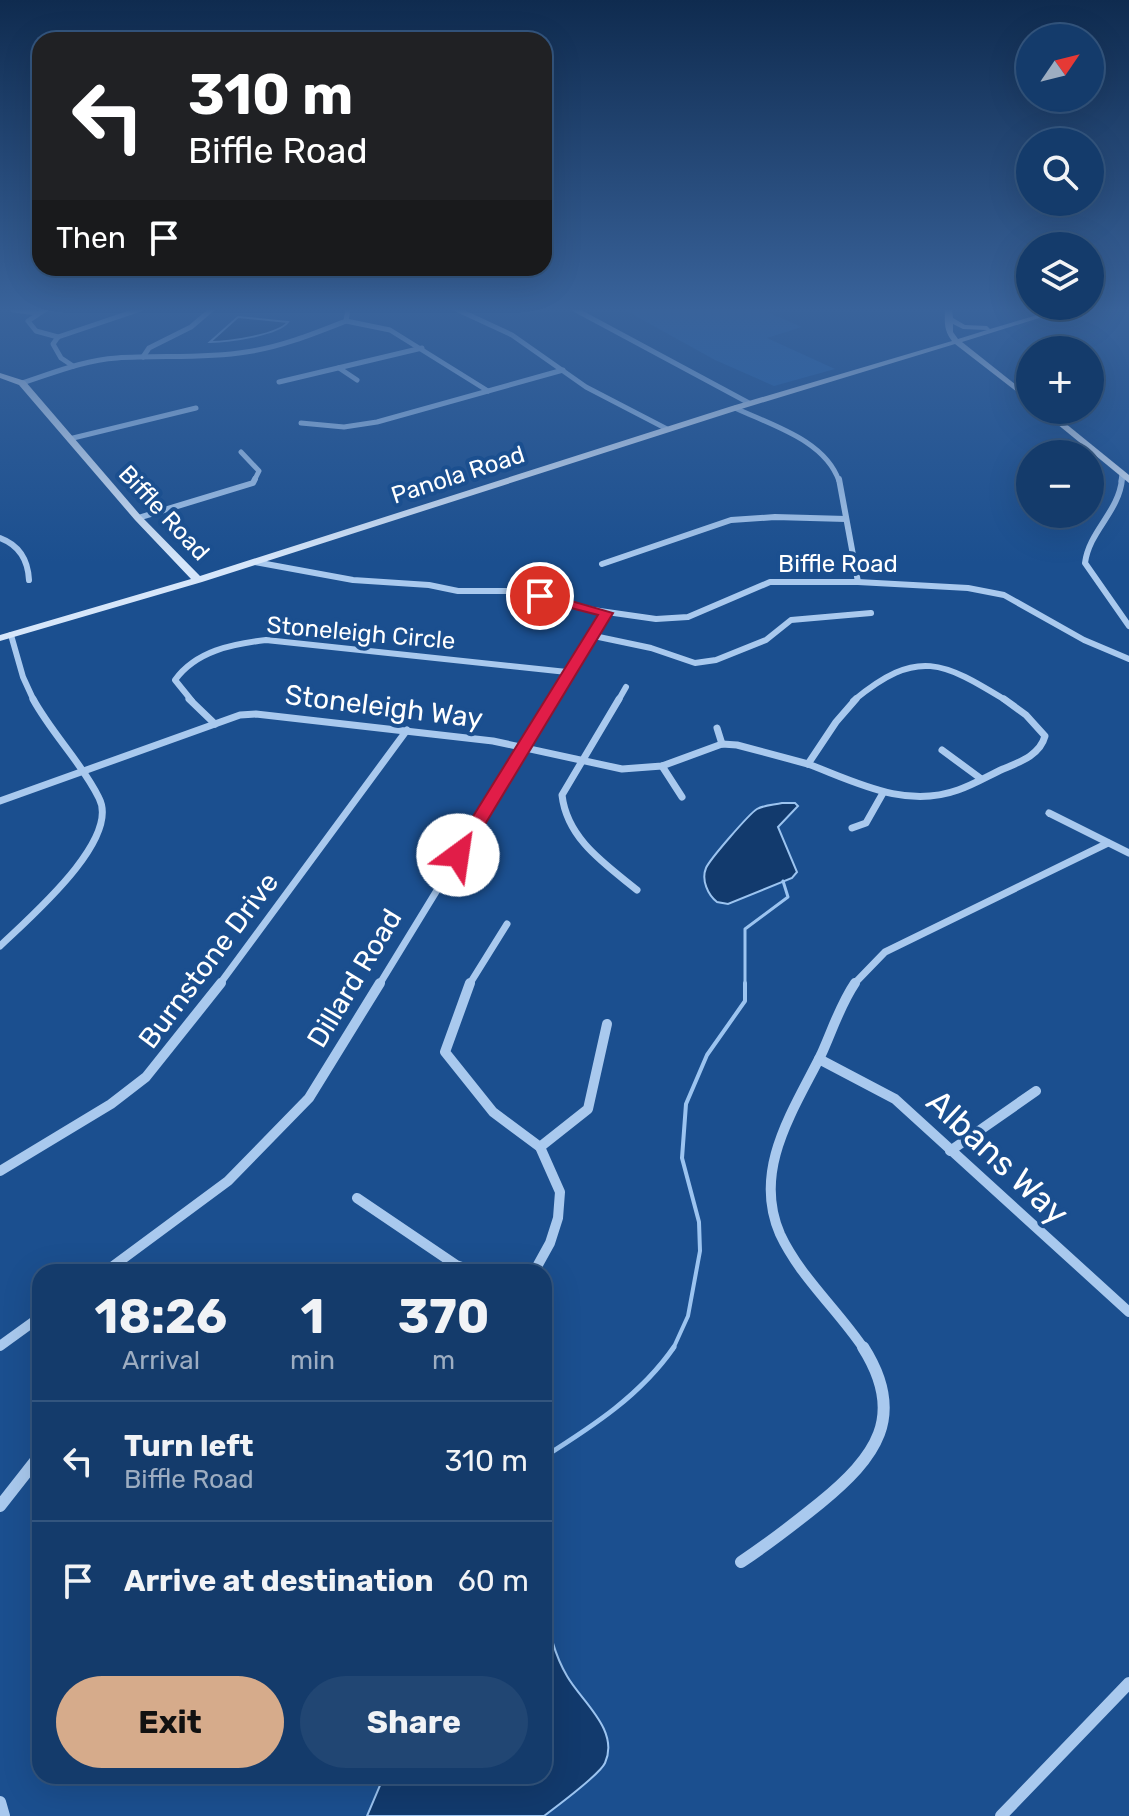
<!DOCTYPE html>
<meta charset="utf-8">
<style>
:root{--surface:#143b6b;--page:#214673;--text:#f1f3f6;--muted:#9dadc1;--line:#33557e;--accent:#d6ab8b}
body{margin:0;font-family:Rubik,sans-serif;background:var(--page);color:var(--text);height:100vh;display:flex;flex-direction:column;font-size:30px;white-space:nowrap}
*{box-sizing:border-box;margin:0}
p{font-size:26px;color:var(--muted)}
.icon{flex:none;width:44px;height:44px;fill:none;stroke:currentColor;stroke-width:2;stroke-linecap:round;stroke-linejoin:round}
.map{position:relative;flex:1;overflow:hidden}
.details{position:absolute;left:32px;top:1264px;width:520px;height:520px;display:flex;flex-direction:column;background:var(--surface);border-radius:24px;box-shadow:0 8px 32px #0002,0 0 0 2px var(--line)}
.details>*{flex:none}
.top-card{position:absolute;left:32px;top:32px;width:520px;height:244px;border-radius:24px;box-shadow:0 8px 32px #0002,0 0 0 2px var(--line);background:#202124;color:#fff;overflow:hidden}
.needle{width:52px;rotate:55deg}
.tools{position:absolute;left:1016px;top:24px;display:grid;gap:16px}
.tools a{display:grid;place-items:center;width:88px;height:88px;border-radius:50%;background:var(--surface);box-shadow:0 8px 32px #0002,0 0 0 2px var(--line);font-size:40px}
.pin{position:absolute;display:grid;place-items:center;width:68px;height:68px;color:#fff;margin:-34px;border:4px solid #fff;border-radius:50%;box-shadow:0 2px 8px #0007}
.me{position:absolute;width:88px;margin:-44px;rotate:31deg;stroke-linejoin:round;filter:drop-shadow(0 0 6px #0008)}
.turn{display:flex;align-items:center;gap:28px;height:168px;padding:0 24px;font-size:36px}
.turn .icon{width:104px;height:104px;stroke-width:2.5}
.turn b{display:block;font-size:56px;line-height:68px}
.then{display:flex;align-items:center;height:76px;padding:0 24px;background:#0003;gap:16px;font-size:30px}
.eta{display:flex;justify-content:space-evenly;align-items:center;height:136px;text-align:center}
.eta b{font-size:48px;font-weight:700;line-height:56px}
.button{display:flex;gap:16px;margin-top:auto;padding:16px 24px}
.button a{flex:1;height:92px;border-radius:48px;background:var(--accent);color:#111;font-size:32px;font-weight:700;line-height:92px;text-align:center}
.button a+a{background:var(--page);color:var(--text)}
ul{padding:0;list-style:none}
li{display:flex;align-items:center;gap:24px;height:120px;padding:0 24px;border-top:2px solid var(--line)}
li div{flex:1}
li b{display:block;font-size:30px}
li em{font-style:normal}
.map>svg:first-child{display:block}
.green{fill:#2461a8}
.water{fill:#123a6d;stroke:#9cc4f0;stroke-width:2}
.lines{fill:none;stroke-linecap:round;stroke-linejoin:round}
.stream-far2{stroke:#9cc4f0;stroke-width:3}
.stream-far1{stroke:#9cc4f0;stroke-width:4}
.stream{stroke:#9cc4f0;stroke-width:5}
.street-far4{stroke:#a9c9ee;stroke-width:5}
.street-far3{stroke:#a9c9ee;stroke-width:6}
.street-far2{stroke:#a9c9ee;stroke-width:7}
.street-far1{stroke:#a9c9ee;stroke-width:10}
.street{stroke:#a9c9ee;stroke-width:12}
.secondary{fill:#d6e6fa;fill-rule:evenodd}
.route{fill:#e11d48;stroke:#92132f;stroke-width:2}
.labels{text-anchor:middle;stroke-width:8;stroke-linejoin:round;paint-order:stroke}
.far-street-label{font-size:24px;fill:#fff;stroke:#1b4f8f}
.street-label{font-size:28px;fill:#fff;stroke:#1b4f8f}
.near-street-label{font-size:34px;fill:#fff;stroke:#1b4f8f}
</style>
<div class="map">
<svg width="1129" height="1816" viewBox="0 0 1129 1816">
<rect width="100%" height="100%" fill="#1b4f8f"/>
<!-- green -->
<path class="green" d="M623,309H776L767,312L802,327L767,338L835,369L774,386L715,360Z"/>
<!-- water -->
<g class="water">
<path d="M238,317L288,322C278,335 228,342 210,342Z"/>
<path d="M782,803H795L798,806L778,827L797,872L792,878L728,904L717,902C708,895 701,880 706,868C710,859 749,814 757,809C764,805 773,805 782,803Z"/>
<path d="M544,1605C549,1630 554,1654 567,1676C581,1701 620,1730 605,1763C600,1774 556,1807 544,1816H367L384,1776H544Z"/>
</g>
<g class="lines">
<!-- stream-far2 -->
<path class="stream-far2" d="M745,985V929L788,897L783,881"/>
<!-- stream-far1 -->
<path class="stream-far1" d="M673,1349L688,1316L700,1251L699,1222L682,1158L686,1104L707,1055L745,1001V983"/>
<!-- stream -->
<path class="stream" d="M544,1457C593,1426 641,1395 674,1347"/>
<!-- street-far4 -->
<g class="street-far4">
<path d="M46,309L28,321L36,331L58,337"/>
<path d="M456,309L512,335L586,387L667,429"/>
<path d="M574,309L749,403"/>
<path d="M13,310L37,313"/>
<path d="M346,321L390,330L488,391"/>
<path d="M143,357L149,348L191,327L212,309"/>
<path d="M73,366L61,358L53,344L58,337L141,309"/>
<path d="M339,368L357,380"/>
<path d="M279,382L422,348"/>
<path d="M22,383C53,373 84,360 117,358C160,355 203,359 246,352C281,347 313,334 346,321L348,309"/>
<path d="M735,408C771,425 825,440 839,481"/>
<path d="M301,423L344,427L377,422L563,370"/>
<path d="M69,439L196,408"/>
<path d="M241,452L259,471L254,481"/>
<path d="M1121,481L1122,474"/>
</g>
<!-- street-far3 -->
<g class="street-far3">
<path d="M839,479L858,582"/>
<path d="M1122,479C1119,512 1089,531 1085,563L1129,626"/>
<path d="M138,518L253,483L255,479"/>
<path d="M0,538C19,545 28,560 29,580"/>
<path d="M255,562L353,580L429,585L458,591H522L593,610L656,619L688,617L770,582H858L968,588L1004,595L1084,640L1129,659"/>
<path d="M602,564L731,520L775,517L846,519"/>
<path d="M11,635L23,677L34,701"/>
<path d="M594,636L651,648L695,663L716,660L766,640L791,620L871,613"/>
<path d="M192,701L175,680C196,651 232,644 266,640L567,672"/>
<path d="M553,701L607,613"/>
<path d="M618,701L626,687"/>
<path d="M853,701C918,647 943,662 1007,701"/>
</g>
<!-- street-far2 -->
<g class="street-far2">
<path d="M189,699L215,724"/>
<path d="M619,699L562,795C567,839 605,864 637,890"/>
<path d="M717,728L722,744"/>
<path d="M942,750L980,778"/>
<path d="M808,764C856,782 905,809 958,790C973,785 988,776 1003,769C1020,762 1040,755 1045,736L1026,715L1004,699"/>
<path d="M808,764L836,722L856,699"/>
<path d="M662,766L682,797"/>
<path d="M0,801L240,715L256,714L493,741L622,769L662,766L722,744L737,745L808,764"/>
<path d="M1049,813L1129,853"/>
<path d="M852,828L866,823L883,793"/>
<path d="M0,946C28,919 121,840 99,798C82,763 52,734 33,699"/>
<path d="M219,985L407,730"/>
<path d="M379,985L554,699"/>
<path d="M469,985L507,924"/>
<path d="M853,985L885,952L1108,843"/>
</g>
<!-- street-far1 -->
<g class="street-far1">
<path d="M470,983L445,1052L493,1112L540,1147L560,1192L558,1218L550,1243L534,1272"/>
<path d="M855,983C840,1005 832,1031 821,1055C793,1111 752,1170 780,1234C800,1277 838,1310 864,1349"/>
<path d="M819,1059L895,1099L1129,1312"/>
<path d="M540,1147L588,1109L607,1024"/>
<path d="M950,1151L1036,1091"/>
<path d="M0,1171L111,1104L146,1077L221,983"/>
<path d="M357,1198L456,1265L476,1272"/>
<path d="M105,1272L228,1181L309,1098L380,983"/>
<path d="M0,1346L40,1317"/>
</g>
<!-- street -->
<g class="street">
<path d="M0,1506L40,1455"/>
<path d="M741,1562C768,1544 794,1524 820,1503C876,1457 907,1416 863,1347"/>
<path d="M0,1802L4,1816"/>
<path d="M1001,1816L1129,1683"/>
</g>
<!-- secondary -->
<g class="secondary">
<path d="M945,309H952L953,318L965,325L987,326L990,329L1058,309H1068L962,342L1030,396V402L955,344L738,410L202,582L0,641V635L191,579L135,520L19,385L0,378V373L25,381L141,516L200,576L732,406L952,341C943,329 945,321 945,309ZM953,324L963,329L987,330L958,339L953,332Z"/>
<path d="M1040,410H1049L1129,475V483Z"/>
</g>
</g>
<!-- sky -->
<linearGradient id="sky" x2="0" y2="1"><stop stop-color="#0f2b4f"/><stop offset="0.55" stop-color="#39639b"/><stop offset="1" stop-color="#39639b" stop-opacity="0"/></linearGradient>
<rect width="1129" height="563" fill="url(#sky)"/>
<!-- route -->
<path class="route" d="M540,592L613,613L464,859H451L449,855L598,615L536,599V593Z"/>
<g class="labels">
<!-- far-street labels -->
<g class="far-street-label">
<text transform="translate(458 475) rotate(-18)" y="8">Panola Road</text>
<text transform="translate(164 513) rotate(47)" y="8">Biffle Road</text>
<text x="838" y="572">Biffle Road</text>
<text transform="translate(361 633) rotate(5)" y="8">Stoneleigh Circle</text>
</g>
<!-- street labels -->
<g class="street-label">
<text transform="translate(384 706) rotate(7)" y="10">Stoneleigh Way</text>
<text transform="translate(208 960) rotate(-53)" y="10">Burnstone Drive</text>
<text transform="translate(354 978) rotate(-59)" y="10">Dillard Road</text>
</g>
<!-- near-street labels -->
<g class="near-street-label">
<text transform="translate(998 1157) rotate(43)" y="12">Albans Way</text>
</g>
</g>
</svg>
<div class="tools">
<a><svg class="needle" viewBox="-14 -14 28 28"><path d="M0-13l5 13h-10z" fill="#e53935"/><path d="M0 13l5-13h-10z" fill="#9dadc1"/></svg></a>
<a><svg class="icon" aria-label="search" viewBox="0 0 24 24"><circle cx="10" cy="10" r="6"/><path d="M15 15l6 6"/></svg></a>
<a><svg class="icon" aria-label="layers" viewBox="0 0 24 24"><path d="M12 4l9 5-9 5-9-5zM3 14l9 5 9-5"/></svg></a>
<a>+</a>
<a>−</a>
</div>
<div class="pin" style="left:540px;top:596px;background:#d93025"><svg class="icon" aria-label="arrive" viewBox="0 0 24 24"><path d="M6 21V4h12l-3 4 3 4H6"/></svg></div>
<svg class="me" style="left:458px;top:855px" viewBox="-20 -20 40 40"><circle r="19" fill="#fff"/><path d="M0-13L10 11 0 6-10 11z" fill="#e11d48"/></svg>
<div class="top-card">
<div class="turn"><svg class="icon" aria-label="left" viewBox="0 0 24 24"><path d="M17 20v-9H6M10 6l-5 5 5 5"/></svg><div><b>310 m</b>Biffle Road</div></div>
<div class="then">Then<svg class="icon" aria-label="arrive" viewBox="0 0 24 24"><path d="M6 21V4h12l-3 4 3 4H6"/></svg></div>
</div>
<section class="details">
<div class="eta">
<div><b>18:26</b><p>Arrival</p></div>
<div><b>1</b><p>min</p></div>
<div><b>370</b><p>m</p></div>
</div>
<ul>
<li><svg class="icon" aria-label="left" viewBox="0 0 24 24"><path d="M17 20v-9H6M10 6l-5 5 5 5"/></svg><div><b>Turn left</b><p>Biffle Road</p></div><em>310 m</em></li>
<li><svg class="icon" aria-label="arrive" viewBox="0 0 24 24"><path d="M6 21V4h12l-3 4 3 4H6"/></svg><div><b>Arrive at destination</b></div><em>60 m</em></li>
</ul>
<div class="button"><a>Exit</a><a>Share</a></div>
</section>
</div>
